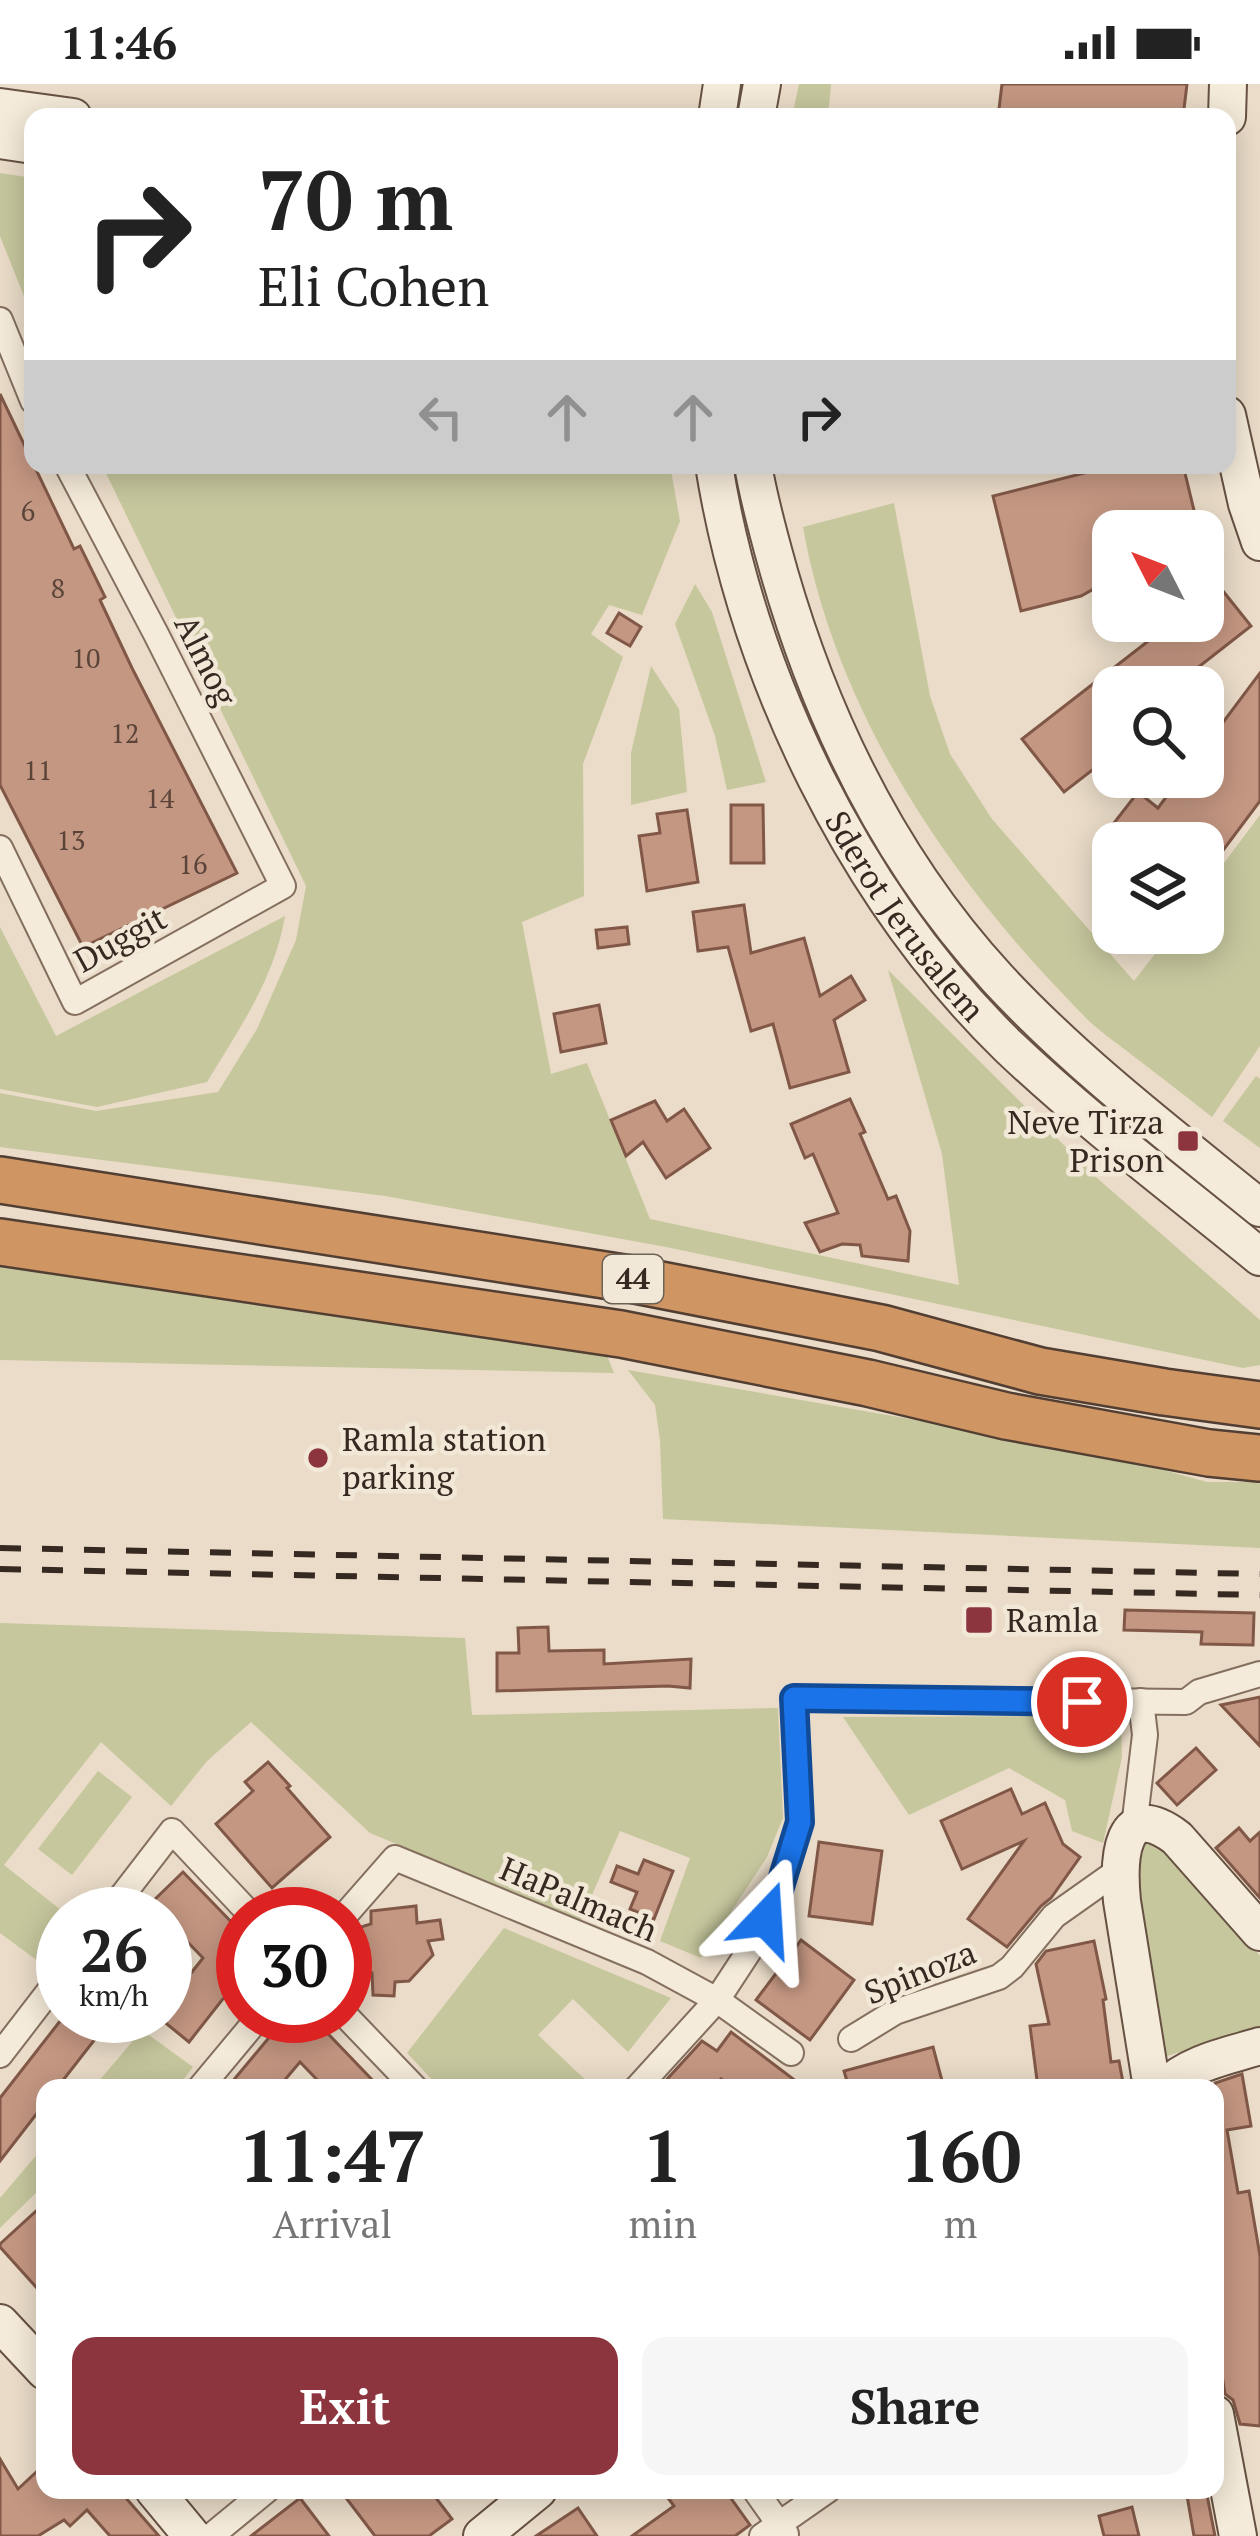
<!DOCTYPE html>
<style>
:root{--surface:#fff;--page:#f6f6f6;--text:#222;--muted:#767676;--accent:#8d353e}
body{margin:0;font-family:"PT Serif",serif;background:var(--page);color:var(--text);height:100vh;display:flex;flex-direction:column;font-size:45px;white-space:nowrap}
*{box-sizing:border-box;margin:0}
p{font-size:39px;color:var(--muted)}
.icon{flex:none;width:66px;height:66px;fill:none;stroke:currentColor;stroke-width:2;stroke-linecap:round;stroke-linejoin:round}
.map{position:relative;flex:1;overflow:hidden}
.details{position:absolute;left:36px;top:1995px;width:1188px;height:420px;display:flex;flex-direction:column;background:var(--surface);border-radius:24px;box-shadow:0 6px 30px #0003}
.details>*{flex:none}
.banner{position:absolute;left:24px;top:24px;width:1212px;height:366px;border-radius:24px;box-shadow:0 6px 30px #0003;background:#fff;color:var(--text);overflow:hidden}
.needle{width:78px;rotate:312deg}
.fabs{position:absolute;left:1092px;top:426px;display:grid;gap:24px}
.fabs a{display:grid;place-items:center;width:132px;height:132px;border-radius:24px;background:var(--surface);box-shadow:0 6px 30px #0003;font-size:60px}
.speed{position:absolute;left:36px;top:1803px;display:flex;gap:24px;font-size:60px;font-weight:700;text-align:center}
.speed>*{display:grid;place-content:center;width:156px;height:156px;border-radius:50%;background:var(--surface);box-shadow:0 6px 30px #0003;line-height:1}
.speed small{font-size:30px;font-weight:400}
.speed .limit{border:18px solid #d22;background:#fff;color:#111}
.pin{position:absolute;display:grid;place-items:center;width:102px;height:102px;color:#fff;margin:-51px;border:6px solid #fff;border-radius:50%;box-shadow:0 3px 12px #0007}
.me{position:absolute;width:132px;margin:-66px;rotate:20deg;stroke-linejoin:round;filter:drop-shadow(0 0 9px #0008)}
.turn{display:flex;align-items:center;gap:42px;height:252px;padding:0 36px;font-size:54px}
.turn .icon{width:156px;height:156px;stroke-width:2.5}
.turn b{display:block;font-size:84px;line-height:102px}
.lanes{display:flex;align-items:center;height:114px;padding:0 36px;background:#0003;justify-content:center;gap:60px;direction:ltr}
.lanes .off{opacity:.35}
.eta{display:flex;justify-content:space-evenly;align-items:center;height:204px;text-align:center}
.eta b{font-size:72px;font-weight:700;line-height:84px}
.cta{display:flex;gap:24px;margin-top:auto;padding:24px 36px}
.cta a{flex:1;height:138px;border-radius:24px;background:var(--accent);color:#fff;font-size:48px;font-weight:700;line-height:138px;text-align:center}
.cta a+a{background:var(--page);color:var(--text)}
.status{display:flex;justify-content:space-between;align-items:center;height:84px;padding:0 60px;background:var(--surface);direction:ltr}
.status svg{height:33px;fill:currentColor}
.map>svg:first-child{display:block}
.green{fill:#c6c79d}
.building{fill:#c49782;stroke:#815847;stroke-width:3}
.lines{fill:none;stroke-linecap:round;stroke-linejoin:round}
.street-casing{stroke:#846f5f;stroke-width:28}
.secondary-casing{stroke:#665142;stroke-width:40}
.highway-casing{stroke:#523e32;stroke-width:50}
.street{stroke:#f5ebda;stroke-width:24}
.secondary{stroke:#f5ebda;stroke-width:36}
.highway{stroke:#cf9562;stroke-width:45}
.rail{stroke:#362921;stroke-width:6;stroke-dasharray:21 21;stroke-linecap:butt}
.route-casing{stroke:#114b97;stroke-width:30}
.route{stroke:#1a73e8;stroke-width:21}
.poi-dot{fill:#8d353e;stroke:#f2e8d7;stroke-width:4.5}
.labels{text-anchor:middle;stroke-width:9;stroke-linejoin:round;paint-order:stroke}
.number-label{font-size:27px;fill:#5a4439}
.shield{fill:#f2e8d7;stroke:#6e6258;stroke-width:3}
.shield-label{font-size:30px;font-weight:bold;fill:#362921}
.street-label{font-size:33px;fill:#362921;stroke:#f2e8d7}
.poi-label{font-size:33px;fill:#362921;stroke:#f2e8d7;text-anchor:start}
</style>
<div class="status"><b>11:46</b><svg viewBox="0 0 49 12"><path d="M0 12V9h3v3zM5 12V6h3v6zM10 12V3h3v9zM15 12V0h3v12zM26 1h20v11H26zM47 4h2v5h-2z"/></svg></div>
<div class="map">
<svg width="1260" height="2452" viewBox="0 0 1260 2452">
<rect width="100%" height="100%" fill="#eadcc8"/>
<!-- green -->
<g class="green">
<path d="M799,0H831L828,33H792Z"/>
<path d="M0,89L33,94V235L0,152Z"/>
<path d="M102,381H670L680,437L642,531L609,521L591,550L623,573L583,680L584,812L522,838L551,990L587,979L650,1135L959,1201L942,1070L888,886L1097,1094L1260,1236V1281L1243,1284L666,1163L385,1112L0,1063V1009L96,1027L218,1008L257,945L296,856L306,802Z"/>
<path d="M894,419L930,612L950,670L992,735L1134,897L1171,849H1203V807L1260,731V962L1212,1033C1186,1012 1159,992 1132,971C1118,960 1102,949 1089,937C954,802 837,634 803,443Z"/>
<path d="M695,500L712,528L766,698L727,706L715,652L675,540Z"/>
<path d="M651,582L679,625L687,708L631,721V669Z"/>
<path d="M285,832C274,896 240,943 207,998L97,1023L0,1005V843L56,952Z"/>
<path d="M1256,992L1260,995V1064L1223,1037Z"/>
<path d="M0,1183L170,1199L604,1264L614,1289L0,1276Z"/>
<path d="M628,1286L1095,1367L1207,1398H1260V1464L663,1435L660,1356L655,1321Z"/>
<path d="M0,1539L465,1554L472,1631L778,1624L783,1734L767,1773L701,1874L660,1857L690,1774L620,1747L581,1836L370,1749L251,1638L207,1677L171,1722L101,1658L4,1781L66,1830H63V1855L46,1883L0,1849Z"/>
<path d="M1106,1632L1121,1645L1122,1673L1103,1759L1072,1747L1065,1716L1009,1684L909,1731L843,1633Z"/>
<path d="M98,1687L132,1713L72,1791L38,1765Z"/>
<path d="M1146,1759L1183,1780L1260,1872V1944L1157,1975L1133,1800Z"/>
<path d="M504,1844L671,1914L628,1968L573,1915L538,1951L594,2004H440L407,1969Z"/>
<path d="M142,1946L193,1983L177,2004H93Z"/>
<path d="M45,2061V2100L0,2144V2114Z"/>
</g>
<!-- building -->
<g class="building">
<path d="M1002,0H1187L1183,33H998Z"/>
<path d="M0,310L74,465L80,462L105,513L100,516L132,584L237,789L83,863L0,701Z"/>
<path d="M1116,381H1183L1199,447H1113V494L1081,512L1021,527L993,412Z"/>
<path d="M1219,502L1251,542L1173,603H1113V670L1064,708L1022,655L1174,537H1203V514Z"/>
<path d="M619,529L641,543L630,562L607,549Z"/>
<path d="M1260,589V717L1203,793V759H1121L1107,748L1138,708L1158,724L1181,693H1203V665Z"/>
<path d="M731,721H763L764,779H731Z"/>
<path d="M687,726L698,798L647,807L639,752L660,749L657,730Z"/>
<path d="M744,821L751,869L804,854L820,912L851,892L865,916L834,936L849,988L790,1004L773,940L751,947L728,863L698,867L693,828Z"/>
<path d="M627,843L629,860L598,864L596,846Z"/>
<path d="M599,921L606,959L561,968L554,930Z"/>
<path d="M850,1015L865,1048L860,1050L888,1115L896,1112L910,1147L908,1177L862,1172L860,1161L842,1160L820,1168L805,1139L838,1129L813,1070L805,1074L791,1040Z"/>
<path d="M655,1017L667,1037L684,1025L710,1064L666,1094L643,1058L626,1072L611,1036Z"/>
<path d="M1125,1526L1254,1529L1253,1561L1201,1560L1202,1548L1124,1546Z"/>
<path d="M548,1543L549,1567L604,1566V1580L691,1575L690,1604L668,1602L497,1607V1569H519L518,1544Z"/>
<path d="M1260,1613V1662L1221,1621Z"/>
<path d="M1196,1664L1216,1686L1177,1721L1157,1699Z"/>
<path d="M268,1678L290,1702L287,1704L330,1753L272,1804L216,1740L253,1707L245,1698Z"/>
<path d="M1011,1705L1022,1730L1045,1719L1063,1760L1080,1773L1051,1814L1041,1822L1007,1863L968,1835L1024,1757L962,1785L941,1737Z"/>
<path d="M1239,1744L1250,1757L1260,1748V1814L1216,1764Z"/>
<path d="M819,1758L882,1767L872,1840L809,1832Z"/>
<path d="M644,1776L673,1787L654,1835L630,1825L637,1808L611,1798L617,1782L638,1790Z"/>
<path d="M183,1788L243,1850V1896L222,1916L189,1958L157,1932H165V1922L203,1874L178,1848L165,1865V1830H161L151,1819Z"/>
<path d="M416,1822L417,1839L440,1836L443,1855L428,1857L433,1871L409,1897L395,1898L394,1912L373,1911L372,1889H354L351,1846L371,1840V1827Z"/>
<path d="M801,1856L854,1896L810,1956L756,1916Z"/>
<path d="M1094,1857L1106,1915L1103,1916L1111,1978L1119,1977L1124,2004H1038L1030,1942L1049,1940L1036,1880L1046,1867Z"/>
<path d="M64,1932H113L57,2004H45V2019L0,2077V2014Z"/>
<path d="M287,1932H311L380,2004H325L300,1978L278,2004H227Z"/>
<path d="M731,1948L805,2004H732L721,1995L714,2004H659L702,1957L717,1967Z"/>
<path d="M933,1963L944,2004H849L844,1987Z"/>
<path d="M1242,1990L1251,2042L1227,2046L1238,2109L1249,2107L1260,2172V2342L1240,2340L1233,2316L1225,2310L1215,2247V1999Z"/>
<path d="M45,2119V2213L0,2163V2160Z"/>
<path d="M0,2375L18,2405L45,2380V2406H119L159,2452H110L87,2426L70,2442L64,2436L38,2452H0Z"/>
<path d="M340,2406H430L452,2435L429,2452H375Z"/>
<path d="M662,2406H725L750,2441L735,2452H632L674,2422Z"/>
<path d="M1186,2406H1206L1215,2452H1194Z"/>
<path d="M300,2414L329,2452H251Z"/>
<path d="M1132,2423L1139,2452H1104L1099,2432Z"/>
<path d="M578,2424L597,2452H536Z"/>
</g>
<g class="lines">
<!-- street casing -->
<g class="street-casing">
<g id="street">
<path d="M0,236L33,317"/>
<path d="M0,764L75,918L283,802L156,550L67,381"/>
<path d="M1134,1743L1145,1651L1141,1617"/>
<path d="M108,1830L172,1747L250,1830"/>
<path d="M345,1831L395,1774L647,1878L717,1916L791,1969"/>
<path d="M345,1931L415,2004"/>
<path d="M851,1955L895,1928L999,1893L1012,1883L1054,1832L1119,1786"/>
<path d="M0,1971L63,1889"/>
<path d="M200,2004L260,1932"/>
<path d="M637,2004L717,1916L753,1861L778,1809L800,1738L794,1614L1186,1618L1199,1608L1260,1590"/>
<path d="M755,2406L786,2450"/>
<path d="M211,2452L267,2406"/>
<path d="M762,2452L828,2406"/>
</g>
</g>
<!-- secondary casing -->
<g class="secondary-casing">
<g id="secondary">
<path d="M0,23L73,33"/>
<path d="M717,33L722,0"/>
<path d="M756,33L762,0"/>
<path d="M1227,33L1228,0"/>
<path d="M0,56L33,61"/>
<path d="M1227,331L1247,420L1260,458"/>
<path id="s1" d="M714,381C748,593 855,813 1009,963C1088,1038 1176,1104 1260,1173"/>
<path d="M753,381C759,417 769,452 779,488C822,637 892,780 998,895C1077,980 1170,1051 1260,1124"/>
<path d="M1152,2004L1122,1817C1118,1776 1120,1711 1177,1754L1260,1848"/>
<path d="M1164,2004C1189,1979 1227,1972 1260,1962"/>
<path d="M0,2239L45,2287"/>
<path d="M1215,2330L1238,2452"/>
<path d="M154,2406L192,2452"/>
<path d="M482,2452L538,2406"/>
</g>
</g>
<!-- highway casing -->
<g class="highway-casing">
<g id="highway">
<path d="M0,1096L630,1195L881,1244L1040,1287L1164,1308L1260,1321"/>
<path d="M0,1158L621,1250L868,1299L1006,1332L1209,1369L1260,1374"/>
</g>
</g>
<!-- street -->
<use href="#street" class="street"/>
<!-- secondary -->
<use href="#secondary" class="secondary"/>
<!-- highway -->
<use href="#highway" class="highway"/>
<!-- rail -->
<g class="rail">
<path d="M0,1464L1260,1490"/>
<path d="M0,1485L1260,1511"/>
</g>
</g>
<g class="lines">
<!-- route casing -->
<g class="route-casing">
<path id="route" d="M766,1835L778,1809L800,1738L794,1614L1082,1618"/>
</g>
<!-- route -->
<use href="#route" class="route"/>
</g>
<!-- markers -->
<g class="poi-dot">
<rect x="1176" y="1045" width="24" height="24" rx="6"/>
<circle cx="318" cy="1374" r="12"/>
<rect x="964" y="1521" width="30" height="30" rx="6"/>
</g>
<g class="labels">
<!-- number labels -->
<g class="number-label">
<text x="28" y="437">6</text>
<text x="58" y="514">8</text>
<text x="86" y="584">10</text>
<text x="125" y="659">12</text>
<text x="38" y="696">11</text>
<text x="160" y="724">14</text>
<text x="71" y="766">13</text>
<text x="193" y="790">16</text>
</g>
<!-- shield labels -->
<rect class="shield" x="603" y="1171" width="60" height="48" rx="9"/>
<g class="shield-label">
<text x="633" y="1205">44</text>
</g>
<!-- street labels -->
<g class="street-label">
<text transform="translate(206 576) rotate(63)" y="12">Almog</text>
<text dy="12" stroke="none"><textPath href="#s1" startOffset="495">Sderot Jerusalem</textPath></text>
<text transform="translate(120 855) rotate(-29)" y="12">Duggit</text>
<text transform="translate(579 1815) rotate(23)" y="12">HaPalmach</text>
<text transform="translate(920 1888) rotate(-22)" y="12">Spinoza</text>
</g>
<!-- poi labels -->
<g class="poi-label">
<text x="1164" y="1050" text-anchor="end">Neve Tirza<tspan x="1164" dy="38">Prison</tspan></text>
<text x="342" y="1367">Ramla station<tspan x="342" dy="38">parking</tspan></text>
<text x="1006" y="1548">Ramla</text>
</g>
</g>
</svg>
<div class="fabs">
<a><svg class="needle" viewBox="-14 -14 28 28"><path d="M0-13l5 13h-10z" fill="#e53935"/><path d="M0 13l5-13h-10z" fill="#767676"/></svg></a>
<a><svg class="icon" aria-label="search" viewBox="0 0 24 24"><circle cx="10" cy="10" r="6"/><path d="M15 15l6 6"/></svg></a>
<a><svg class="icon" aria-label="layers" viewBox="0 0 24 24"><path d="M12 4l9 5-9 5-9-5zM3 14l9 5 9-5"/></svg></a>
</div>
<div class="speed"><div>26<small>km/h</small></div><div class="limit">30</div></div>
<div class="pin" style="left:1082px;top:1618px;background:#d93025"><svg class="icon" aria-label="arrive" viewBox="0 0 24 24"><path d="M6 21V4h12l-3 4 3 4H6"/></svg></div>
<svg class="me" style="left:766px;top:1835px" viewBox="-20 -20 40 40"><path d="M0-17L14 15 0 8-14 15z" fill="#1a73e8" stroke="#fff" stroke-width="4"/></svg>
<div class="banner">
<div class="turn"><svg class="icon" aria-label="right" viewBox="0 0 24 24"><path d="M7 20v-9h11M14 6l5 5-5 5"/></svg><div><b>70 m</b>Eli Cohen</div></div>
<div class="lanes"><svg class="icon off" aria-label="left" viewBox="0 0 24 24"><path d="M17 20v-9H6M10 6l-5 5 5 5"/></svg><svg class="icon off" aria-label="ahead" viewBox="0 0 24 24"><path d="M12 20V5M6 11l6-6 6 6"/></svg><svg class="icon off" aria-label="ahead" viewBox="0 0 24 24"><path d="M12 20V5M6 11l6-6 6 6"/></svg><svg class="icon" aria-label="right" viewBox="0 0 24 24"><path d="M7 20v-9h11M14 6l5 5-5 5"/></svg></div>
</div>
<section class="details">
<div class="eta">
<div><b>11:47</b><p>Arrival</p></div>
<div><b>1</b><p>min</p></div>
<div><b>160</b><p>m</p></div>
</div>
<div class="cta"><a>Exit</a><a>Share</a></div>
</section>
</div>
